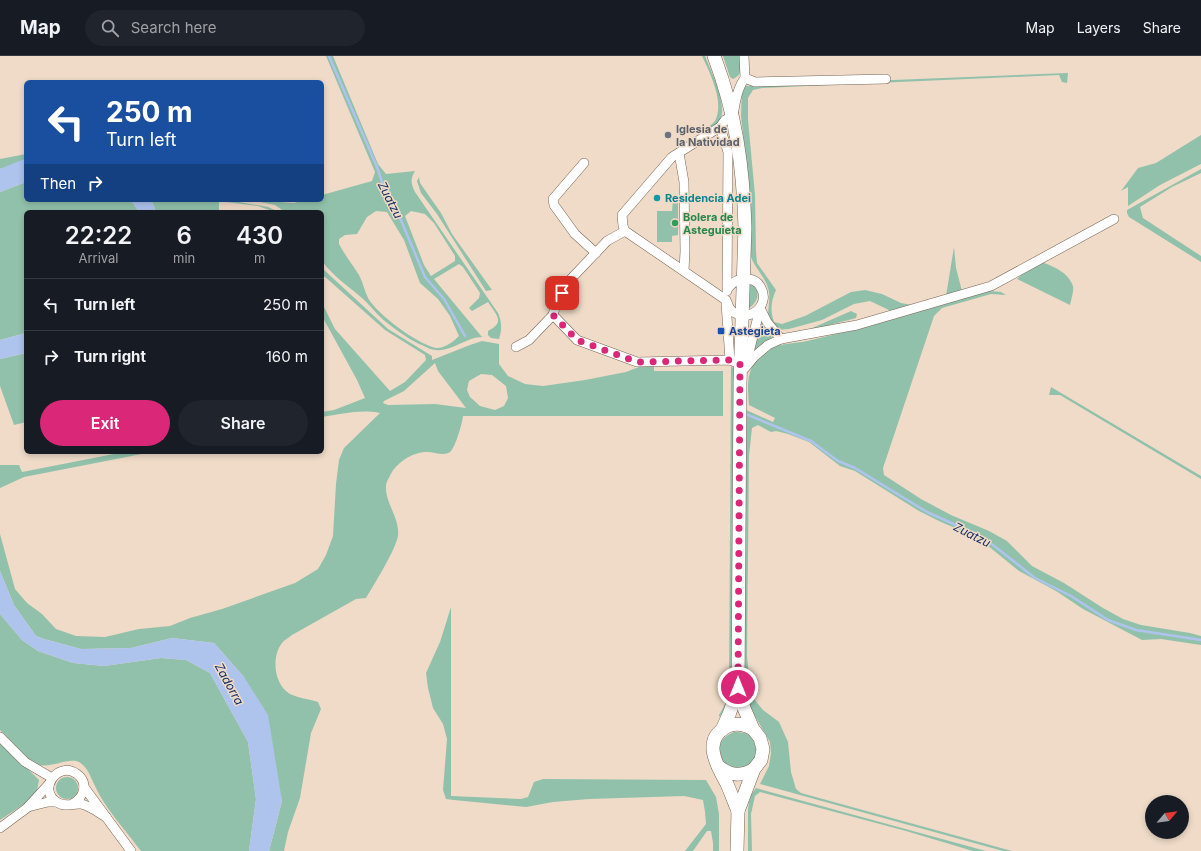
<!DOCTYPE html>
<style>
:root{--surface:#171b24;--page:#20242c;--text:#f1f3f6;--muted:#9ea1a6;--line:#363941;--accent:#db2777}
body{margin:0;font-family:Inter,sans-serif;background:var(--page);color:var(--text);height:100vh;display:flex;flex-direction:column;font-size:15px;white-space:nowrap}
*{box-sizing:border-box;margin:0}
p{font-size:13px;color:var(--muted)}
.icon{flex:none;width:22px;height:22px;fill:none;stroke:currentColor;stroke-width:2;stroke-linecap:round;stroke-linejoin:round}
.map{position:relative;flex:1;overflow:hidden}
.drawer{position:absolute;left:24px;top:154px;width:300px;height:244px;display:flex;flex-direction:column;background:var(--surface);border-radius:6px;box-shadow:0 2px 6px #0003}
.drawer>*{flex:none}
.banner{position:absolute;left:24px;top:24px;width:300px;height:122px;border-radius:6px;box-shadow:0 2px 6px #0003;background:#1a4fa0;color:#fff;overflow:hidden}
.needle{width:26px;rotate:61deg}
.controls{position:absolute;left:1145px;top:739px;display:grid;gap:8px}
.controls a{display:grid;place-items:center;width:44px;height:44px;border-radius:50%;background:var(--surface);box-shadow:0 2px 6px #0003;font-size:20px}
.pin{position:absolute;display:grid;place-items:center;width:34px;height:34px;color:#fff;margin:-17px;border-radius:8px;box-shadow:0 2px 6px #0006}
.me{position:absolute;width:44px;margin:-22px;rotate:0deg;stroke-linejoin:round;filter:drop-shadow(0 0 3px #0008)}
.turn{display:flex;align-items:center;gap:14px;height:84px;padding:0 16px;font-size:18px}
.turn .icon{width:52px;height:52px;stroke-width:2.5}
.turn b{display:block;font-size:28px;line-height:34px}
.then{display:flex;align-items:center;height:38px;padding:0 16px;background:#0003;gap:8px;font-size:15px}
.eta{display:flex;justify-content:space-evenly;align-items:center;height:68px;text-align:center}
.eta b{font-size:24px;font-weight:600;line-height:28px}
.primary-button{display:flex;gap:8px;margin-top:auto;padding:8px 16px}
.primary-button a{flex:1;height:46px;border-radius:24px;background:var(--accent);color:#fff;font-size:16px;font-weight:600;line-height:46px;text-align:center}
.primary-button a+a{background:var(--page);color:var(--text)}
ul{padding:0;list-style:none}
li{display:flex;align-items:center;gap:12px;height:52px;padding:0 16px;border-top:1px solid var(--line)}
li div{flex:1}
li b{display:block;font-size:15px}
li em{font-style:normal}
header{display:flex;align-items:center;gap:24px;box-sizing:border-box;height:56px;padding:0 20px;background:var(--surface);border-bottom:1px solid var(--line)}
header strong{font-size:19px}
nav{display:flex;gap:22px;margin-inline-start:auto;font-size:14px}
.search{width:280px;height:36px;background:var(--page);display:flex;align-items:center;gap:10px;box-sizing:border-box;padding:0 14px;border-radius:22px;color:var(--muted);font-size:15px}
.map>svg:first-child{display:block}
.green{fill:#92c1ab;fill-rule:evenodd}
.water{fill:#aec4ed}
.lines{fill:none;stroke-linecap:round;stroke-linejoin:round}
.stream{stroke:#aec4ed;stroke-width:2.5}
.street-casing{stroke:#776554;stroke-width:10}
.secondary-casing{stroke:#776554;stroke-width:14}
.street{stroke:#fff;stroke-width:9}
.secondary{stroke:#fff;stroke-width:13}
.route{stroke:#db2777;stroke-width:7;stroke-dasharray:0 12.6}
.worship-dot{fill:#6b7280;stroke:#efdbc8;stroke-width:1.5}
.culture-dot{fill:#0f9aa8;stroke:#efdbc8;stroke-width:1.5}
.leisure-dot{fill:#2e9e5b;stroke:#efdbc8;stroke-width:1.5}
.transit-dot{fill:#1a4fb4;stroke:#efdbc8;stroke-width:1.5}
.labels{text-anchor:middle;stroke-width:3;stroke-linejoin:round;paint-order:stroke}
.worship-label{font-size:11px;font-weight:bold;fill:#5b616d;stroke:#efdbc8;text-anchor:start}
.culture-label{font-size:11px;font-weight:bold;fill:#0d838f;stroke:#efdbc8;text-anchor:start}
.leisure-label{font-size:11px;font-weight:bold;fill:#27864d;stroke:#efdbc8;text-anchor:start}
.transit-label{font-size:11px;font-weight:bold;fill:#164399;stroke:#efdbc8;text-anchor:start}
.water-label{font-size:12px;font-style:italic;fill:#172e60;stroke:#efdbc8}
</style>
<header>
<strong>Map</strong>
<div class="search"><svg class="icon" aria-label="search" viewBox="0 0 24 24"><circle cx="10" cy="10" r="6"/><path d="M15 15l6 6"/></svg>Search here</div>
<nav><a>Map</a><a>Layers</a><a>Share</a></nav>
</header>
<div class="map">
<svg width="1201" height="795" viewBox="0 0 1201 795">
<rect width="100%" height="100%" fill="#efdbc8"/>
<!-- green -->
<g class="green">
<path d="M326,0H333L378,108L386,118L415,115C410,123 411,128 415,136L498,257C502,266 502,274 499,283L491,282L488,279V275C506,266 496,259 488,246L472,255L469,252L479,242L480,237L463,211L459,208L434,223L482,281C466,281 452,296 436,294C430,294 425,290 419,288C407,282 396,274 386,266C377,259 370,249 362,242C348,230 333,220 322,205V156H285L275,149L251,144L294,147L304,144H322V139L372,125L375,116ZM376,155L387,156L404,184L420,227L438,243L450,260L459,280C454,285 444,293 436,292C417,288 377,258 368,242C364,234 363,226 359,219C352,208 345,199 339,188V183L345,179L357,178L367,161ZM411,155L425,158L434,167L455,200V205L431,220L424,209L405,160Z"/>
<path d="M702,0H705C711,15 722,37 722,54C723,60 718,66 716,72L702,76L697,74L703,75C706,72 712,69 715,65C725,47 710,17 702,0Z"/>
<path d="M723,0H741C741,10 743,19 733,23L730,21Z"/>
<path d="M1068,17L1067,27L1062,26L1059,19L762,32L753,34L748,42V64L755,139L756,195L757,207L776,234C771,245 770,254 774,266L782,268L805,260L851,236L865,234L882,238L901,247L912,249L891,255L870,245L854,248L822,264L789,273L778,274L768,260C768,251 771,240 768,232C765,221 755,212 751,201V147L741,60L742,33L744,30Z"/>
<path d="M1201,79V108L1160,129L1128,150V131L1121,135L1138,112L1156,107Z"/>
<path d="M26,98V104L0,113V103Z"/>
<path d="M1201,113V117L1172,131L1140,151L1143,162L1201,200V206L1129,161L1127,157V154Z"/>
<path d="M419,121L420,127L441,157L452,178L492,234L486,235L437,158L421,137L417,125Z"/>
<path d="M26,126V144H131L139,156H26V277L0,284V136Z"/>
<path d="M150,144H227L268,151L279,156H275L258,150L219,145V156H156L153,148Z"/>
<path d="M673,144H678V179L672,180V186H657V155H672Z"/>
<path d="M954,191L956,212L962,235L946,240Z"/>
<path d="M1042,206C1054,211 1068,216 1073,230C1074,235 1071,244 1070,249L1017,223L1022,218Z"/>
<path d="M322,212L388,273L432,300V304L470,289L482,285L499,288V308L508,320L525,328L543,330L585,324L626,316L644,309H654V315H723V360H463C462,368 456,389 451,395C446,401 434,396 428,396C415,395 399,405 392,416C390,420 386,426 386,430C385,447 400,462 398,480C395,495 375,527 366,542L356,543L292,579C289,582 284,584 282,587C271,601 274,629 290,638C298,642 309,643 318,646L321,653L311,677L300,742L288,776L284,795H269L282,745L244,621L214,587L172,582L131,592L81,593L44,583L36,580L14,549L0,515V478L15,533L27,547L42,558L56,573L76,580L105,581L139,573L170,570L190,562L222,553L295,527L318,513L326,499L333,480L336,428L339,404L344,392L380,357C361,353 341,358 322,361V356L334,354L365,342L357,324L322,260V247L335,273L390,335L405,326L426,304L425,299L385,274L324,220L322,216ZM435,307L438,315L466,352L435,348L388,349L383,347L384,345L404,335ZM481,318L492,319L506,330L508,342L504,350L495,354L480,350L470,341L467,334L469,325Z"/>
<path d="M749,227C762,233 759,246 748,253Z"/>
<path d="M990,235L1001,236L1006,239L991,238L942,252L934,260L883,412L884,419L921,443L951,459L989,475L1007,485L1032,510L1064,527L1103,552L1123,563L1141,569L1190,577L1201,580V589L1161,583L1142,584L1083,553L1056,535L1019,515L987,489L967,477L941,466L919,455L855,415L840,410L809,386L788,378L776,375L771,376L758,369L752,372L749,400L747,599L750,638L763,654L779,666L788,686L791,716L796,733L801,737L1012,795H1003L760,728L769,710L771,697L770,686L748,648L743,632L744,353L773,366L775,362L749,349C747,327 746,312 764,296C774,287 794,288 807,285C869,271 929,252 990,235Z"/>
<path d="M851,255L857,258L856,262L826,270L810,273Z"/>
<path d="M761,261L765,271L773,283L753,297Z"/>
<path d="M26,297V366L14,369L0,330V303Z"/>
<path d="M731,310L734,313V628L722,659L719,661V659L728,643L729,634Z"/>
<path d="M1051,331L1201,420V423L1060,339H1049Z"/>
<path d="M124,396H152L24,421L0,432V409H19L22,416Z"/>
<path d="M451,551V740L521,743L528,741L534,726L543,723L706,724L716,741L719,758V795H713V787L711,775H707L693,795H685L706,768L705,756L703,744L684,740L589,743L553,746L526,751L454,744L446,743L443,734L447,683L443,668L433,652L428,632L426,617L440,586Z"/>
<path d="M0,558L22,584L38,595L73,607L104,610L161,602L186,604L210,617L248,686L256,743L249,795H141C127,776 105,752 96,732C91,723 89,712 79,706C68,701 49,714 33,708L0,674Z"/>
<path d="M734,676C739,676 744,676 749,679C757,685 760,700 753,708C749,711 742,713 738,714L724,708C718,692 716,684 734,676Z"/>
<path d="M0,686L39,724L36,740L0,764Z"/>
<circle cx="67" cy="732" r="11"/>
<path d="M756,732L986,795H973L906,775L760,736L755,740L751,758L752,795H748V753L750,740Z"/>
</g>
<!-- water -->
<g class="water">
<path d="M22,104H26V126L0,136V113Z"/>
<path d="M131,144H150L153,148L156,156H139Z"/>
<path d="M26,277V297L0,303V284Z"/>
<path d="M0,515L14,549L36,580L44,583L81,593L131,592L172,582L214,587L244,621L268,659L282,745L269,795H249L256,743L248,686L210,617L186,604L161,602L104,610L73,607L38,595L22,584L0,558Z"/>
</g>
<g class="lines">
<!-- stream -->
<g class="stream">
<path d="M329,0L377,111L387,141L397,155L425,221L444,243L465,280"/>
<path d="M748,359L811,385L838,405L855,412L927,456L967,474L993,489L1035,522L1071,540L1108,564L1136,574L1201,584"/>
</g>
<!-- street casing -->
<g class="street-casing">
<g id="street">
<path d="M745,22L755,26L886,23"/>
<path d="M720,71L728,96L727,235"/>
<path d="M679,97L684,126L685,195L684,215"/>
<path d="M584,107L553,143L554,149L575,178L596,197"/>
<path d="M728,232C734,225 740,221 749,223C754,224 759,227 761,232C771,250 748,268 732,255C729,253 728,248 726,244L625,175L623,170L622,159L672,101L720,71L725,64L733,60C735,48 737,32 745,22L744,0"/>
<path d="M726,247L730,304"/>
<path d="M760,252L767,266L781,283"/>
<path d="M553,259L577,284L637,306L730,304L735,306"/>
<path d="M516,291L529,284L553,259L556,248L568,226L607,185L625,175"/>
<path d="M746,309L760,252"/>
<path d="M745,312L754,301L768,289L781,283L857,269L991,230L1114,163"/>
<path d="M0,681L25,706L52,722"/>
<path d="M84,731L131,795"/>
<path d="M72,748C84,742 89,727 77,718C58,704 37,734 57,746C64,752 73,747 81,748C89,749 99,757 106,761"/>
<path d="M28,751L48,746H56"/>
<path d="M0,772L27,752L49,728"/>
</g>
</g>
<!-- secondary casing -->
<g class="secondary-casing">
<g id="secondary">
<path d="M714,0C736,58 743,109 745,171L740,327L738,631L744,652L753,673L760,682L763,693L761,704L754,713L738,755L737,795"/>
<path d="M722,674L730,656L738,631"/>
<path d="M718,710C730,720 741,721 754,713"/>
<path d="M738,755C734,746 731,737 727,728C718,711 701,685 726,671C735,666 744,668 753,673"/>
</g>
</g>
<!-- street -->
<use href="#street" class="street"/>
<!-- secondary -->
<use href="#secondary" class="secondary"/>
</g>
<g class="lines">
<!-- route -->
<path class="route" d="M562,237L556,248L553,259L577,284L637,306L730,304L740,308L738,631"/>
</g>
<!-- markers -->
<circle class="worship-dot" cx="668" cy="79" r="4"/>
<circle class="culture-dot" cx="657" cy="142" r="4"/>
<circle class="leisure-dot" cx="675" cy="167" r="4"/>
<rect class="transit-dot" x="717" y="271" width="8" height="8" rx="2"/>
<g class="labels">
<!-- worship labels -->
<g class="worship-label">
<text x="676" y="77">Iglesia de<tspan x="676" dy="13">la Natividad</tspan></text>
</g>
<!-- culture labels -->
<g class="culture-label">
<text x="665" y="146">Residencia Adei</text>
</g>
<!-- leisure labels -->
<g class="leisure-label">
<text x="683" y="165">Bolera de<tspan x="683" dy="13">Asteguieta</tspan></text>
</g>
<!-- transit labels -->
<g class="transit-label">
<text x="729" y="279">Astegieta</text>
</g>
<!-- water labels -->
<g class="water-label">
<text transform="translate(390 144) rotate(63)" y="4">Zuatzu</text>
<text transform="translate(972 479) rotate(27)" y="4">Zuatzu</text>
<text transform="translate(229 628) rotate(61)" y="4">Zadorra</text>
</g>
</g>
</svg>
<div class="controls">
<a><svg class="needle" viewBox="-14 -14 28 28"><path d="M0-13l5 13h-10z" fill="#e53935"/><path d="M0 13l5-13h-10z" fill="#9ea1a6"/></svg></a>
</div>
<div class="pin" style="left:562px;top:237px;background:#d93025"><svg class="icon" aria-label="arrive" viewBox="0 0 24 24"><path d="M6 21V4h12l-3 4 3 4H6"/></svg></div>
<svg class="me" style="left:738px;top:631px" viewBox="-20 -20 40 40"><circle r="17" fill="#db2777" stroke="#fff" stroke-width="3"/><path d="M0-11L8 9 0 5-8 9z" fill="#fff"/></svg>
<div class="banner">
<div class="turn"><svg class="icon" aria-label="left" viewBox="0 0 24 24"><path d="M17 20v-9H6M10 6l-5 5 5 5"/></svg><div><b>250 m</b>Turn left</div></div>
<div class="then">Then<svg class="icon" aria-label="right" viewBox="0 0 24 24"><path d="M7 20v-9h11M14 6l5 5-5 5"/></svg></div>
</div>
<section class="drawer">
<div class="eta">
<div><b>22:22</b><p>Arrival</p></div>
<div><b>6</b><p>min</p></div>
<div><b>430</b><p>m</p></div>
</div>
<ul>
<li><svg class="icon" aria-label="left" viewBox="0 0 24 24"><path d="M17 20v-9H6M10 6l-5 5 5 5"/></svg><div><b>Turn left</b></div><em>250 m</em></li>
<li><svg class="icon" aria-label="right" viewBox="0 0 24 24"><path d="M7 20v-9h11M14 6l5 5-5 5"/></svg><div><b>Turn right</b></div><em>160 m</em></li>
</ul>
<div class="primary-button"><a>Exit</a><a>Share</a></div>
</section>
</div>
